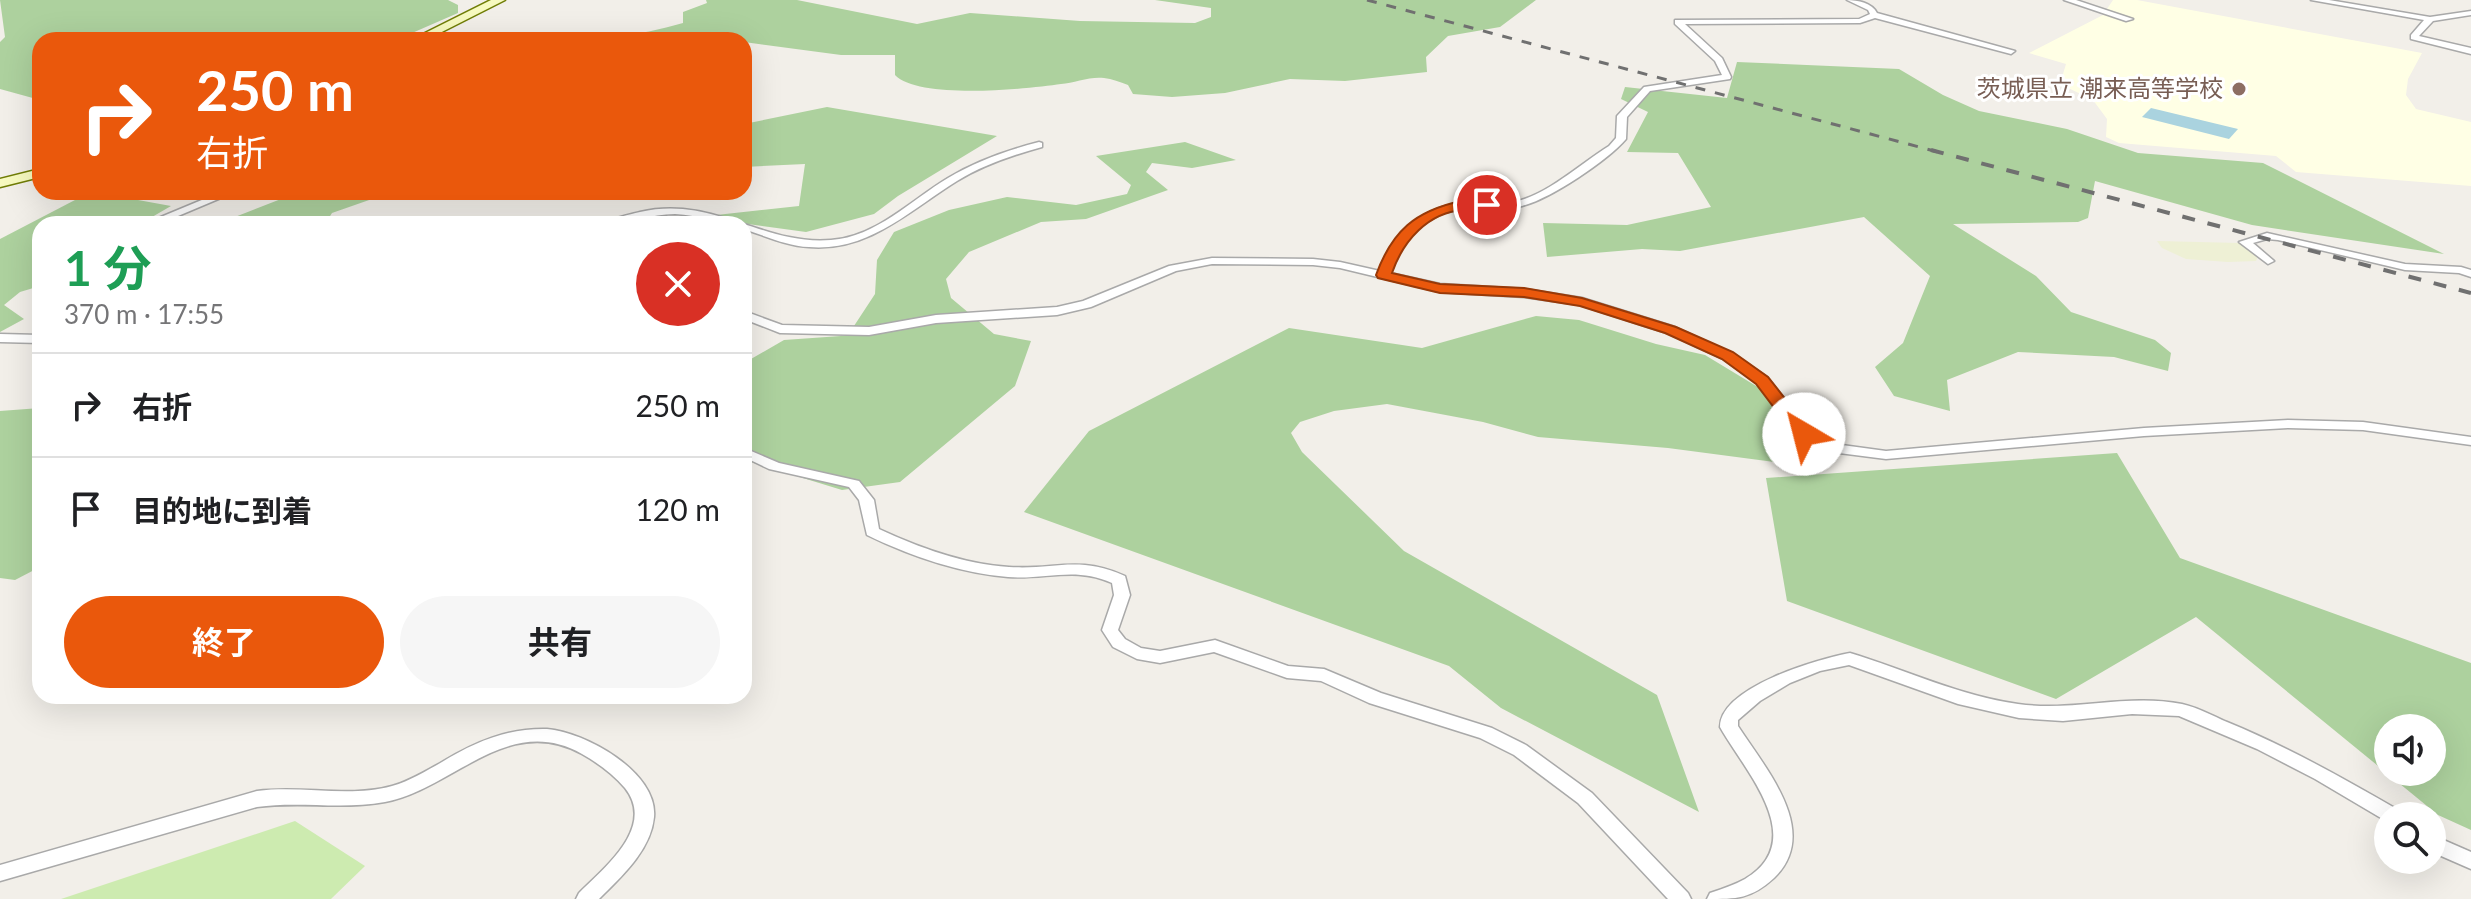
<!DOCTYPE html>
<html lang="ja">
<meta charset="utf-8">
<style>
:root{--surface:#fff;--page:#f6f6f6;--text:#202124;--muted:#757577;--line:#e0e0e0;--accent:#ea580c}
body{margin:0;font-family:Lato,"Noto Sans JP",sans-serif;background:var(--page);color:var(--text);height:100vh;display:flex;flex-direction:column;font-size:30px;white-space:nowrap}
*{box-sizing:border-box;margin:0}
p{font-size:26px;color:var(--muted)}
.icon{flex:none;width:44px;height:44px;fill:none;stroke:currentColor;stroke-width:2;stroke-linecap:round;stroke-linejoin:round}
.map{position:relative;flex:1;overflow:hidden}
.drawer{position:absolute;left:32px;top:216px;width:720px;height:488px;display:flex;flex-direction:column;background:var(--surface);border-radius:24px;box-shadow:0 8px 32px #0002}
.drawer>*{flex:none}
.top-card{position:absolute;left:32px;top:32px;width:720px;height:168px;border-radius:24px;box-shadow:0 8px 32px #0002;background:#ea580c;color:#fff;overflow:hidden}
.controls{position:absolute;left:2374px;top:714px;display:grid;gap:16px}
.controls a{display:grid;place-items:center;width:72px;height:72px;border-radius:50%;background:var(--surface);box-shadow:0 8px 32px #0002;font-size:40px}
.pin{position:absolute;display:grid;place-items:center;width:68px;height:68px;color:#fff;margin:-34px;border:4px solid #fff;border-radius:50%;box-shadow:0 2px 8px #0007}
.me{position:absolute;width:88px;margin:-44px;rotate:323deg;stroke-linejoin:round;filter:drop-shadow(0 0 6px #0008)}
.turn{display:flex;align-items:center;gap:28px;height:168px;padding:0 32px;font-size:36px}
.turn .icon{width:104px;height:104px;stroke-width:2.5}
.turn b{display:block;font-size:56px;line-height:68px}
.round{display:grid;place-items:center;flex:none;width:84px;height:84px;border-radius:42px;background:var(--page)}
.head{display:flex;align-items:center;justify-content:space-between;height:136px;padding:0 32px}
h1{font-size:48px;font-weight:700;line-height:60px;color:#1e9e55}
.primary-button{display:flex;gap:16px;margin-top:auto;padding:16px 32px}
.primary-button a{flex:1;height:92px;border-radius:48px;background:var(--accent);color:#fff;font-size:32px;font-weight:700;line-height:92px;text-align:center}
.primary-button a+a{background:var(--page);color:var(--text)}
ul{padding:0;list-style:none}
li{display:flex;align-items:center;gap:24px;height:104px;padding:0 32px;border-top:2px solid var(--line)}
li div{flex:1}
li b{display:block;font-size:30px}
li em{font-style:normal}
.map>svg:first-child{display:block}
.education{fill:#ffffe5}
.farmland{fill:#eef0d5}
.grass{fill:#cdebb0}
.forest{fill:#add19e;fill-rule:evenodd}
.water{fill:#aad3df}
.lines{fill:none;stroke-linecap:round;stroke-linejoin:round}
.street-casing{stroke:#a9a9a9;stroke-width:3}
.secondary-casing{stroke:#707d05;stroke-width:3}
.street{fill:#fff;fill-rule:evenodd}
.secondary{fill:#f7fabf;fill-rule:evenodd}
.rail-far1{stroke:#707070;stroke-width:3;stroke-dasharray:10 10;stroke-linecap:butt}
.rail{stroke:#707070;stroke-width:4;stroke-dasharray:13 13;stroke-linecap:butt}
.route{fill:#ea580c;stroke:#983908;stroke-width:2}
.education-dot{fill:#8d6e63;stroke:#fff;stroke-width:3}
.labels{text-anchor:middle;stroke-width:6;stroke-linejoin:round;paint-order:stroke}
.far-education-label{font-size:24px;fill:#785e54;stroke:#fff;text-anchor:end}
</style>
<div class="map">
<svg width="2471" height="899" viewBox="0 0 2471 899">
<rect width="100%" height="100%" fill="#f2efe9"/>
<!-- education -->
<path class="education" d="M2113,0H2137L2422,53L2408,79L2406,95L2416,109L2471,122V186L2296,172L2276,156L2119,143L2106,137L2107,119L2093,100L2060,84L2066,64L2029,53L2103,15Z"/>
<!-- farmland -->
<path class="farmland" d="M2157,241L2240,243L2258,256L2256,261L2228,262L2186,259L2162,248Z"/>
<!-- grass -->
<path class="grass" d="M295,821L365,866L331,899H61Z"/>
<!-- forest -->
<g class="forest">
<path d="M0,0H448L458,5V13L396,40H40V100L0,89V42L5,37Z"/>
<path d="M706,0H797L917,24L970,13L1080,21L1195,23L1211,17V8L1155,0H1536L1500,27L1448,36L1426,57L1427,72L1345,81L1290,79L1225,93L1172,97L1133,94L1128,85C1120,82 1112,79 1104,78C1091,76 1074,83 1061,84C1027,89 919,100 895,75V55H841L744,42V40H551C576,29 589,36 614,36C637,35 661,29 683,23V12L707,3Z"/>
<path d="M1737,62L1899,69L1943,95L1979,111L2067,129L2138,153L2263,163L2444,254L2252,225L2095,181L2088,218L2078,222L1953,224L2036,276L2071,312L2155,340L2171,353L2168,371L2114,357L2018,352L1947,380L1950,411L1894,396L1875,367L1903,343L1930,276L1864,217L1680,251L1642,249L1547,257L1543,223L1627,225L1711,207L1678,153L1627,152L1648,112L1621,99L1625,87L1727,98Z"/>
<path d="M827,107L997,136L898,196L874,214L806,232L698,217L799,206L805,164L744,167V124Z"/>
<path d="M1185,142L1236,160L1192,168L1152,163L1146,172L1168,190L1086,219L1041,222L969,252L946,279L951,298L994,334L1031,341L1015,386L900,482L842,490L744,460V363L784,340L855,335L852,329L875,294L877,260L894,232L949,210L1007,197L1076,205L1127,194L1131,185L1096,156Z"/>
<path d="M299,192H392L332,213L325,224H217Z"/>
<path d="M75,200H138L171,206L140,224H40V286L20,292L4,305L24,319L0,332V239Z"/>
<path d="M1536,316L1579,320L1656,344L1705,355L1766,392L1797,465L1668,448L1538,437L1483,422L1387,404L1334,411L1300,422L1291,433L1302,452L1404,551L1657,695L1699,812L1501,708L1449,666L1024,512L1089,431L1289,328L1422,348Z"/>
<path d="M40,408V567L15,580L0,578V411Z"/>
<path d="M2117,453L2180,558L2471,663V830L2438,815L2196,617L2056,699L1787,601L1766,478ZM2388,728H2432V772H2388Z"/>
</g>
<!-- water -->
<path class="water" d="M2151,108L2238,129L2229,139L2142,117Z"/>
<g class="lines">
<!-- street casing -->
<g class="street-casing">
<g id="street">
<path d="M1847,0C1858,0 1872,3 1877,13L2015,51L2011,54L1875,18L1860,23L1685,24L1722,58L1731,77L1730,79L1650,91L1627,117L1626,139C1607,161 1550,199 1522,206C1505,211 1489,208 1472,208C1432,209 1402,236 1390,273L1440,284L1524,289L1582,298L1675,327L1731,353L1767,377L1809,431L1842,445L1886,451L2144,428L2288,420L2363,422L2471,437V445L2363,430L2288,428L2144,436L1886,459L1839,453L1799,437L1757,383L1723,359L1667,333L1580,305L1524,297L1440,292L1340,268L1313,265L1212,264L1176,271L1091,307L1057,315L936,323L869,335L780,333L744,319V311L782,325L869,327L936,315L1057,307L1083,301L1169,266L1212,258L1313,259L1340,262L1380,271C1393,231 1426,205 1468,202C1484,201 1502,205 1518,201C1551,192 1580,164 1609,146L1616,138L1617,116L1644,87L1722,75L1715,61L1675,24V20L1859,19L1870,14L1868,10Z"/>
<path d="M2064,0H2076L2133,19L2126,21Z"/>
<path d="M2311,0H2329L2430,17L2471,11V15L2433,21L2419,36L2471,48V54L2411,39V35L2424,20Z"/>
<path d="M1039,142L1042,143V147C1013,155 983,165 957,181C910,210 869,252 809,247C787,246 765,236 744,229V224C720,224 699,215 675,214C651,214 629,224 606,224C615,217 628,215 640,212C713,195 764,246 831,240C876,237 911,200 948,178C976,161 1008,150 1039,142Z"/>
<path d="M221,192H235L159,224H144Z"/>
<path d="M2267,233L2405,264L2461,267L2471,270V277L2459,273L2405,270L2278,240L2267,239L2253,243L2274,261L2268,264L2239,242Z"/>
<path d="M0,334L40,335V343L0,342Z"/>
<path d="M744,448L779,463L859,481L874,500L879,529C920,548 964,564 1009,567C1056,570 1077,555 1125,576L1130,595L1118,630L1125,639L1141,648L1160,651L1215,640L1288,666L1324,669L1381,693L1492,728L1526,745L1592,793L1688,893L1691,899H1668L1578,803L1514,755L1480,738L1369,703L1321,681L1287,678L1214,652L1160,663L1137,659L1113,647L1102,630L1114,595L1112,583C1075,566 1046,580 1008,577C960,573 910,556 867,535L859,500L849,487L769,469L744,457Z"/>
<path d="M1850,653C1906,670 1960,696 2018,704C2073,712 2128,693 2182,704C2197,707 2213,716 2227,722C2288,747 2343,778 2400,811L2403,816H2388V822L2386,821L2315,779L2257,749L2179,716L2132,714L2063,721L2019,718L1958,704L1849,665L1820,671L1790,683L1760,701L1738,720V726C1765,768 1822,832 1774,878C1751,899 1737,899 1707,899L1710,893C1722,889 1734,885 1745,879C1811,840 1744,770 1720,727C1720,687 1818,659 1850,653Z"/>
<path d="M547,729C585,732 658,772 654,817C651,850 621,877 599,899H576L579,893C605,867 656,827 625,788C613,774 598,763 582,754C508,712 453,789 385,802C342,810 299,801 257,807L0,881V865L257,791C302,785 349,798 392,786C410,781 426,771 442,762C475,742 508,728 547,729Z"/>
<path d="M2432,835L2471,852V869L2432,852Z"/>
</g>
</g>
<!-- secondary casing -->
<g class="secondary-casing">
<g id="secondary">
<path d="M491,0H505L426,40H411Z"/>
<path d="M40,169V177L0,187V179Z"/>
</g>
</g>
<!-- street -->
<use href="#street" class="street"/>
<!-- secondary -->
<use href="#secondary" class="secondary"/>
<!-- rail-far1 -->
<path class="rail-far1" d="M1367,0L1938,152"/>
<!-- rail -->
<path class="rail" d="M1931,150L2471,293"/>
</g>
<!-- route -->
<path class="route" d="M1461,201H1487L1494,205C1486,212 1475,209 1464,210C1428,212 1403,241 1392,273L1440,284L1524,288L1582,298L1676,327L1733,352L1768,377L1813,434L1804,440L1797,438L1756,384L1722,359L1665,333L1580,306L1524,297L1440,293L1378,278L1376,275C1392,231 1415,211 1461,201Z"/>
<!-- markers -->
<circle class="education-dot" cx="2239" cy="89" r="8"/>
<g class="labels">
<!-- far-education labels -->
<g class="far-education-label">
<text x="2223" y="97">茨城県立 潮来高等学校</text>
</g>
</g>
</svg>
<div class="controls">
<a><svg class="icon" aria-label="sound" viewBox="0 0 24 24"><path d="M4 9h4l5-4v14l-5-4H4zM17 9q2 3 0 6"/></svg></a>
<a><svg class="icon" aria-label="search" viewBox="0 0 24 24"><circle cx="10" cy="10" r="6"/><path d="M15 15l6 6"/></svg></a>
</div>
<div class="pin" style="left:1487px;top:205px;background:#d93025"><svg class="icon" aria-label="arrive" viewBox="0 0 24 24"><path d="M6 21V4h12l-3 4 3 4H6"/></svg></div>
<svg class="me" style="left:1804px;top:434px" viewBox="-20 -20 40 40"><circle r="19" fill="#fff"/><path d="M0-13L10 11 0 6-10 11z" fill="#ea580c"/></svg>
<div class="top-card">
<div class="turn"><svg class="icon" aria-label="right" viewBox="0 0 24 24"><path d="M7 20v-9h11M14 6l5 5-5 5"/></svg><div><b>250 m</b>右折</div></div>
</div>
<section class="drawer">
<div class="head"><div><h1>1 分</h1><p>370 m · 17:55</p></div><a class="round" style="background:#d93025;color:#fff"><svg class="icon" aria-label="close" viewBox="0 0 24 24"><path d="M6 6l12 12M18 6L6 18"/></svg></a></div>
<ul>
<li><svg class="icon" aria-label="right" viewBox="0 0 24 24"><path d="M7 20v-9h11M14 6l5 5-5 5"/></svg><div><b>右折</b></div><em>250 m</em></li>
<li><svg class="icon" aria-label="arrive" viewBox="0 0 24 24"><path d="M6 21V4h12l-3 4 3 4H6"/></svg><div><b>目的地に到着</b></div><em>120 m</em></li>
</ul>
<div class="primary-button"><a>終了</a><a>共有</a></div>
</section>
</div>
